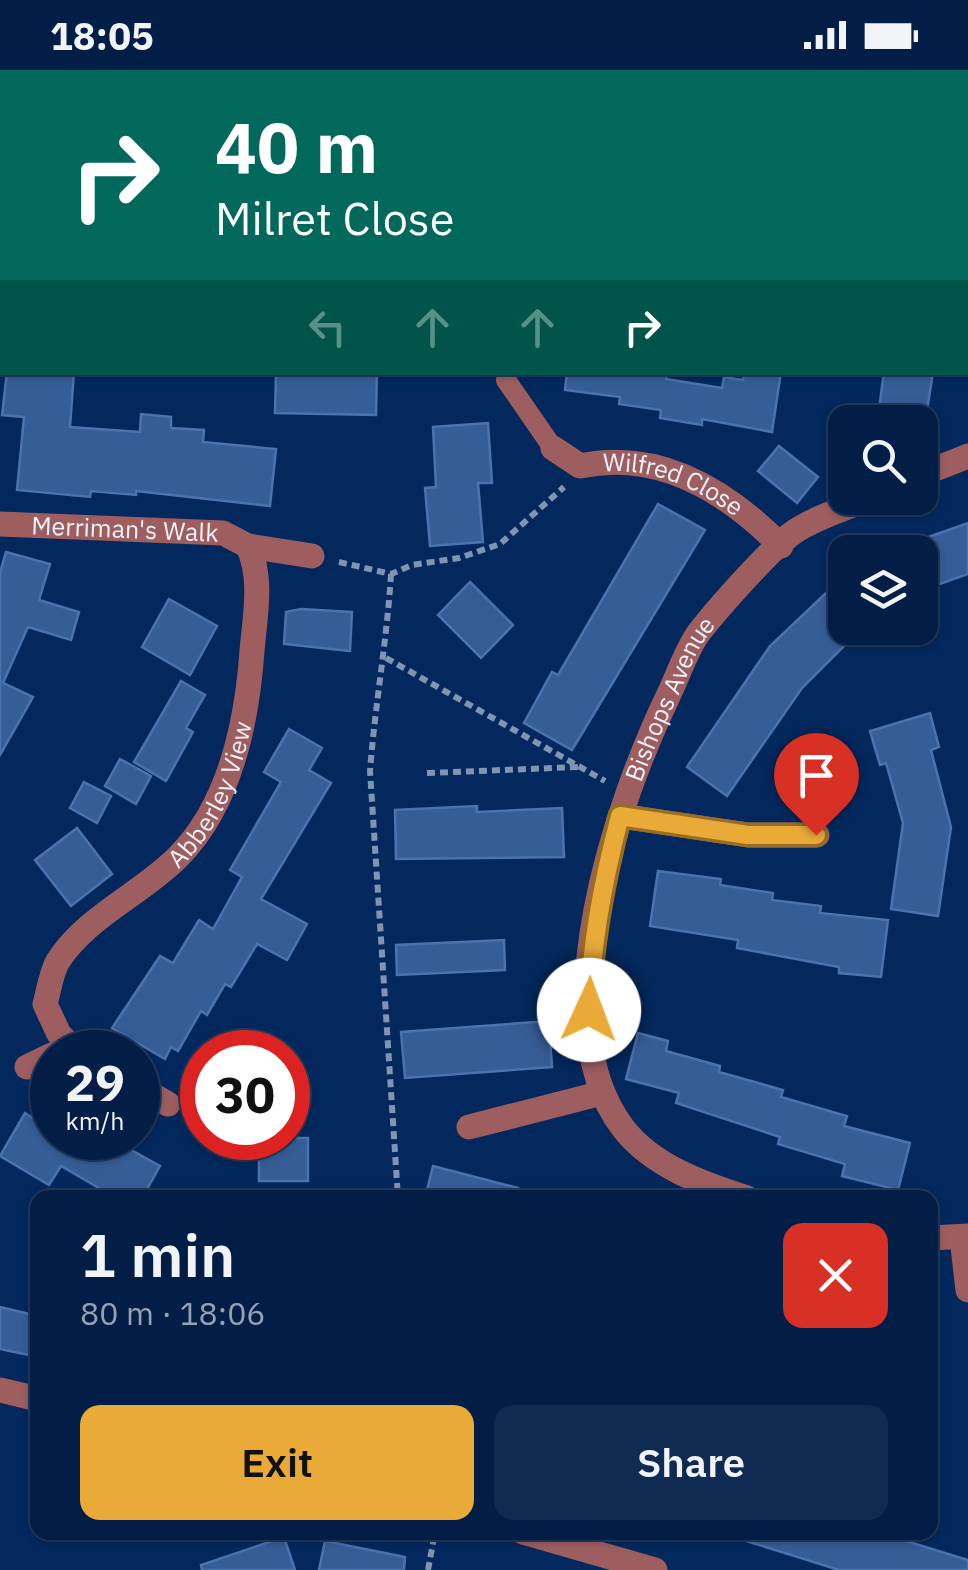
<!DOCTYPE html>
<meta charset="utf-8">
<style>
:root{--surface:#021e46;--page:#102b51;--text:#f1f3f6;--muted:#96a2b3;--line:#233c5f;--accent:#e9aa38}
body{margin:0;font-family:"IBM Plex Sans",sans-serif;background:var(--page);color:var(--text);height:100vh;display:flex;flex-direction:column;font-size:38px;white-space:nowrap}
*{box-sizing:border-box;margin:0}
p{font-size:32px;color:var(--muted)}
.icon{flex:none;width:55px;height:55px;fill:none;stroke:currentColor;stroke-width:2;stroke-linecap:round;stroke-linejoin:round}
.map{position:relative;flex:1;overflow:hidden}
.sheet{position:absolute;left:30px;top:1120px;width:908px;height:350px;display:flex;flex-direction:column;background:var(--surface);border-radius:20px;box-shadow:0 2px 8px #0004,0 0 0 2px var(--line)}
.sheet>*{flex:none}
.hud{position:absolute;left:0px;top:0px;width:970px;height:305px;box-shadow:0 2px 8px #0004,0 0 0 2px var(--line);background:#00695c;color:#fff;overflow:hidden}
.controls{position:absolute;left:828px;top:335px;display:grid;gap:20px}
.controls a{display:grid;place-items:center;width:110px;height:110px;border-radius:20px;background:var(--surface);box-shadow:0 2px 8px #0004,0 0 0 2px var(--line);font-size:50px}
.speed{position:absolute;left:30px;top:960px;display:flex;gap:20px;font-size:50px;font-weight:700;text-align:center}
.speed>*{display:grid;place-content:center;width:130px;height:130px;border-radius:50%;background:var(--surface);box-shadow:0 2px 8px #0004,0 0 0 2px var(--line);line-height:1}
.speed small{font-size:25px;font-weight:400}
.speed .limit{border:15px solid #d22;background:#fff;color:#111}
.pin{position:absolute;display:grid;place-items:center;width:85px;height:85px;color:#fff;margin:-102px -42px;border-radius:50% 50% 50% 0;rotate:-45deg;box-shadow:0 0 10px #0007}
.pin .icon{rotate:45deg}
.me{position:absolute;width:110px;margin:-55px;rotate:2deg;stroke-linejoin:round;filter:drop-shadow(0 0 8px #0008)}
.turn{display:flex;align-items:center;gap:35px;height:210px;padding:0 50px;font-size:45px}
.turn .icon{width:130px;height:130px;stroke-width:2.5}
.turn b{display:block;font-size:70px;line-height:85px}
.lanes{display:flex;align-items:center;height:95px;padding:0 50px;background:#0003;justify-content:center;gap:50px;direction:ltr}
.lanes .off{opacity:.35}
.round{display:grid;place-items:center;flex:none;width:105px;height:105px;border-radius:20px;background:var(--page)}
.head{display:flex;align-items:center;justify-content:space-between;height:170px;padding:0 50px}
h1{font-size:60px;font-weight:600;line-height:75px}
.primary-button{display:flex;gap:20px;margin-top:auto;padding:20px 50px}
.primary-button a{flex:1;height:115px;border-radius:20px;background:var(--accent);color:#111;font-size:40px;font-weight:600;line-height:115px;text-align:center}
.primary-button a+a{background:var(--page);color:var(--text)}
.status{display:flex;justify-content:space-between;align-items:center;height:70px;padding:0 50px;background:var(--surface);direction:ltr}
.status svg{height:28px;fill:currentColor}
.map>svg:first-child{display:block}
.green{fill:#533906}
.building{fill:#355d96;stroke:#4b73ae;stroke-width:2.5}
.lines{fill:none;stroke-linecap:round;stroke-linejoin:round}
.path{stroke:#8095b1;stroke-width:6;stroke-dasharray:8 5;stroke-linecap:butt}
.service{stroke:#9e5e60;stroke-width:20}
.minor{stroke:#9e5e60;stroke-width:25}
.route-casing{stroke:#976e24;stroke-width:25}
.route{stroke:#e9aa38;stroke-width:18}
.labels{text-anchor:middle;stroke-width:10;stroke-linejoin:round;paint-order:stroke}
.street-label{font-size:25px;fill:#f0f5fb;stroke:#02285d}
</style>
<div class="status"><b>18:05</b><svg viewBox="0 0 49 12"><path d="M0 12V9h3v3zM5 12V6h3v6zM10 12V3h3v9zM15 12V0h3v12zM26 1h20v11H26zM47 4h2v5h-2z"/></svg></div>
<div class="map">
<svg width="968" height="1500" viewBox="0 0 968 1500">
<rect width="100%" height="100%" fill="#02285d"/>
<!-- green -->
<path class="green" d="M374,0H968V91V2Z"/>
<!-- building -->
<g class="building">
<path d="M7,302H74L70,357L140,362L141,344L171,347V358L204,360L203,372L276,379L270,436L136,421V425L91,421L90,427L17,420L24,347L2,345Z"/>
<path d="M276,302H377L376,345L275,343Z"/>
<path d="M567,302H667L666,309L722,318L724,307L743,310L744,302H781L772,362L702,349V355L660,348L661,340L619,334L620,327L565,320Z"/>
<path d="M884,302H933L926,347L879,339Z"/>
<path d="M488,353L492,413H478L483,472L430,476L425,418L436,417L433,357Z"/>
<path d="M779,376L818,407L797,433L758,401Z"/>
<path d="M658,434L705,460L572,680L524,653L552,602L558,605Z"/>
<path d="M968,453V504L920,521V470Z"/>
<path d="M6,482L50,494L39,530L79,542L71,570L28,557L3,613L33,627L0,685V503Z"/>
<path d="M470,512L513,555L481,588L438,545Z"/>
<path d="M826,523L845,542V558L861,559L802,618L727,726L687,697L770,576Z"/>
<path d="M169,529L217,556L190,605L142,577Z"/>
<path d="M301,539L352,542L350,581L284,574L286,542Z"/>
<path d="M181,611L205,625L186,658L193,662L166,711L134,692Z"/>
<path d="M930,643L939,677L931,680L951,757L938,846L891,839L903,753L886,693L880,695L870,661Z"/>
<path d="M289,659L322,678L309,700L331,713L261,829L307,854L287,890L257,874L231,917L225,914L207,945L201,941L178,981L171,977L165,989L112,958L160,886L173,893L199,850L213,859L242,807L230,800L281,712L264,702Z"/>
<path d="M120,689L151,706L136,734L105,716Z"/>
<path d="M84,712L111,726L97,753L70,738Z"/>
<path d="M477,736V742L562,738L564,787L396,789L395,740Z"/>
<path d="M77,758L112,804L71,836L35,790Z"/>
<path d="M658,801L721,809L720,815L773,823L772,830L821,836L820,843L888,850L881,907L839,903V897L737,878L738,870L650,856Z"/>
<path d="M504,870L505,900L397,905L396,875Z"/>
<path d="M549,951L552,997L405,1008L401,962Z"/>
<path d="M638,963L668,971L666,981L720,996L719,1002L783,1020L781,1027L847,1046L844,1056L910,1073L898,1120L842,1106L845,1094L778,1074L780,1067L676,1033L679,1023L626,1009Z"/>
<path d="M25,1043L52,1060V1068H65L96,1086L109,1068L160,1096L142,1128H116L61,1096L49,1115L0,1086Z"/>
<rect x="259" y="1068" width="49" height="43"/>
<path d="M433,1096L518,1118L517,1128H425Z"/>
<path d="M0,1237L38,1246V1287L0,1279Z"/>
<path d="M741,1462H877L968,1490V1500H839L740,1469Z"/>
<path d="M284,1467L295,1500H202L201,1495Z"/>
<path d="M325,1471L405,1487L404,1500H319Z"/>
</g>
<g class="lines">
<!-- path -->
<g class="path">
<path d="M357,0V2"/>
<path d="M0,40L2,39"/>
<path d="M339,492L391,504L412,495L459,488L500,474L564,417"/>
<path d="M391,504C387,570 375,635 370,701L398,1128"/>
<path d="M386,588L605,711"/>
<path d="M427,703L579,697"/>
<path d="M428,1500L435,1462"/>
</g>
<!-- service -->
<path class="service" d="M506,310L553,378"/>
<!-- minor -->
<g class="minor">
<path d="M0,219H2"/>
<path id="s1" d="M553,378L580,396C659,379 727,421 781,476"/>
<path d="M920,405L968,386"/>
<path id="s2" d="M0,454L223,463L248,476L312,486"/>
<path d="M621,746L748,765H817"/>
<path id="s3" d="M77,982L59,964L45,934C49,920 51,903 58,891C87,846 143,823 179,786C231,733 247,652 252,581C255,545 263,509 248,476"/>
<path d="M27,997L52,985"/>
<path d="M138,1017L168,1034"/>
<path d="M469,1057L602,1023"/>
<path id="s4" d="M747,1128C703,1114 652,1096 623,1058C541,950 617,731 670,622C679,603 687,578 700,561C720,536 770,479 794,462C816,447 847,438 871,428"/>
<path d="M930,1168L968,1166"/>
<path d="M962,1168L968,1220"/>
<path d="M0,1320L38,1329"/>
<path d="M523,1462L655,1500"/>
</g>
</g>
<g class="lines">
<!-- route casing -->
<g class="route-casing">
<path id="route" d="M589,940C591,873 603,811 620,746L748,765H816"/>
</g>
<!-- route -->
<use href="#route" class="route"/>
</g>
<g class="labels">
<!-- street labels -->
<g class="street-label">
<text dy="9" stroke="none"><textPath href="#s1" startOffset="130">Wilfred Close</textPath></text>
<text dy="9" stroke="none"><textPath href="#s2" startOffset="125">Merriman's Walk</textPath></text>
<text dy="9" stroke="none"><textPath href="#s4" startOffset="595">Bishops Avenue</textPath></text>
<text dy="9" stroke="none"><textPath href="#s3" startOffset="335">Abberley View</textPath></text>
</g>
</g>
</svg>
<div class="controls">
<a><svg class="icon" aria-label="search" viewBox="0 0 24 24"><circle cx="10" cy="10" r="6"/><path d="M15 15l6 6"/></svg></a>
<a><svg class="icon" aria-label="layers" viewBox="0 0 24 24"><path d="M12 4l9 5-9 5-9-5zM3 14l9 5 9-5"/></svg></a>
</div>
<div class="speed"><div>29<small>km/h</small></div><div class="limit">30</div></div>
<div class="pin" style="left:816px;top:765px;background:#d93025"><svg class="icon" aria-label="arrive" viewBox="0 0 24 24"><path d="M6 21V4h12l-3 4 3 4H6"/></svg></div>
<svg class="me" style="left:589px;top:940px" viewBox="-20 -20 40 40"><circle r="19" fill="#fff"/><path d="M0-13L10 11 0 6-10 11z" fill="#e9aa38"/></svg>
<div class="hud">
<div class="turn"><svg class="icon" aria-label="right" viewBox="0 0 24 24"><path d="M7 20v-9h11M14 6l5 5-5 5"/></svg><div><b>40 m</b>Milret Close</div></div>
<div class="lanes"><svg class="icon off" aria-label="left" viewBox="0 0 24 24"><path d="M17 20v-9H6M10 6l-5 5 5 5"/></svg><svg class="icon off" aria-label="ahead" viewBox="0 0 24 24"><path d="M12 20V5M6 11l6-6 6 6"/></svg><svg class="icon off" aria-label="ahead" viewBox="0 0 24 24"><path d="M12 20V5M6 11l6-6 6 6"/></svg><svg class="icon" aria-label="right" viewBox="0 0 24 24"><path d="M7 20v-9h11M14 6l5 5-5 5"/></svg></div>
</div>
<section class="sheet">
<div class="head"><div><h1>1 min</h1><p>80 m · 18:06</p></div><a class="round" style="background:#d93025;color:#fff"><svg class="icon" aria-label="close" viewBox="0 0 24 24"><path d="M6 6l12 12M18 6L6 18"/></svg></a></div>
<div class="primary-button"><a>Exit</a><a>Share</a></div>
</section>
</div>
